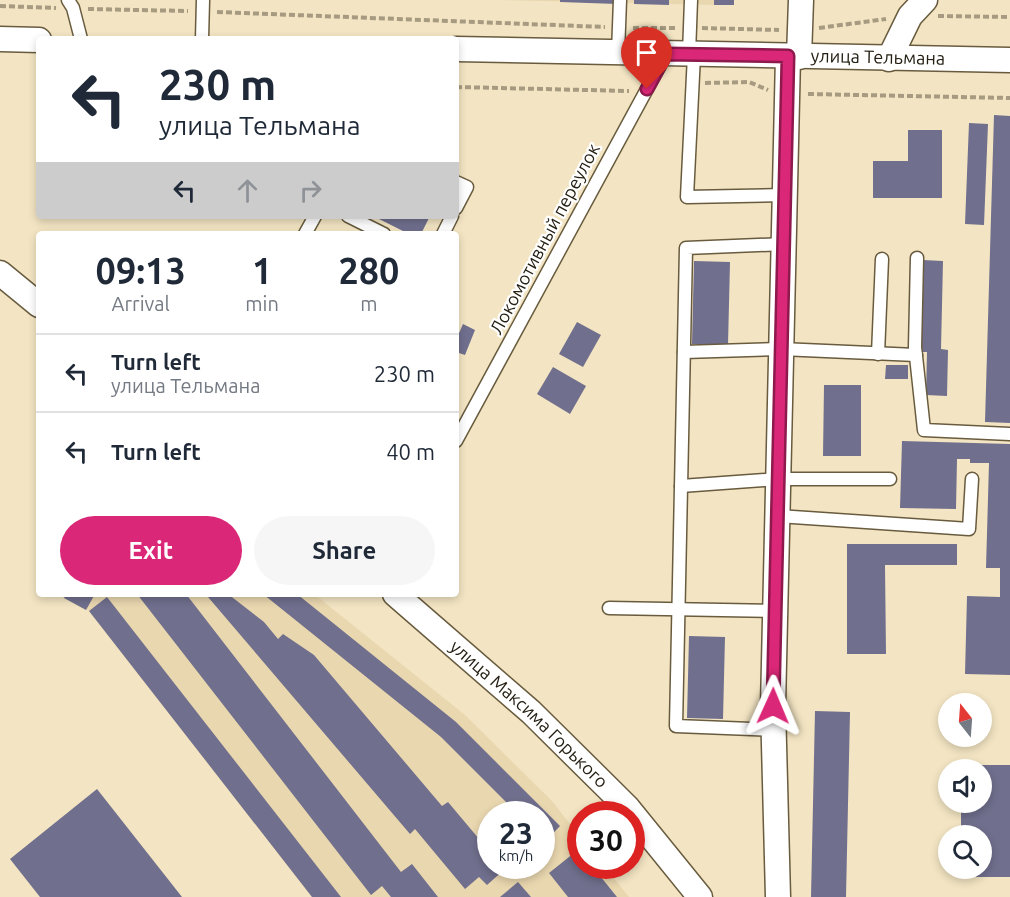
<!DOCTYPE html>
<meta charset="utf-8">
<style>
:root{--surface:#fff;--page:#f6f6f7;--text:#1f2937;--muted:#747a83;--line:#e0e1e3;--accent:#db2777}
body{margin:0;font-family:Ubuntu,sans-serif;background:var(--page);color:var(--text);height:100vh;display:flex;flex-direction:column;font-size:22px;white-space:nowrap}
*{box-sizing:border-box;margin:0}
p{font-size:20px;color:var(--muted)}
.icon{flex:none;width:33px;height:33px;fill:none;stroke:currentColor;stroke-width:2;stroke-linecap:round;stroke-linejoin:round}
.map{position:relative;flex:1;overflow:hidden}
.details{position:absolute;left:36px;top:231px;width:423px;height:366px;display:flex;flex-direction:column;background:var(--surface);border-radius:6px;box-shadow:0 3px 9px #0003}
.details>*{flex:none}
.guide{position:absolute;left:36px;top:36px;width:423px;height:183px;border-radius:6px;box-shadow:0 3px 9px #0003;background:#fff;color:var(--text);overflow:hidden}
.needle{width:39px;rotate:343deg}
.tools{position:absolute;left:938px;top:693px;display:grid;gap:12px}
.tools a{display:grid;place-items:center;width:54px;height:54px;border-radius:50%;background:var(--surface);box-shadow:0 3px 9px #0003;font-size:30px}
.speed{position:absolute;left:477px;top:801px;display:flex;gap:12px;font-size:30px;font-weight:700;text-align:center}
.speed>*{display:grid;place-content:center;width:78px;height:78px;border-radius:50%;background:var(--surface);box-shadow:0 3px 9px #0003;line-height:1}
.speed small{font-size:15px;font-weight:400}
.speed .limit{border:9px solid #d22;background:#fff;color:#111}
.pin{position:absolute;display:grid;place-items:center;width:51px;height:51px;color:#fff;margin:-62px -26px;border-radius:50% 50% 50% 0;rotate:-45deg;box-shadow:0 0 6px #0007}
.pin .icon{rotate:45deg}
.me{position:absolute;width:66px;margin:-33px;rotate:1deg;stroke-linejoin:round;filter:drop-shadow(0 0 4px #0008)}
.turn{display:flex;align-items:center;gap:21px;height:126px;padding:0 24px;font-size:27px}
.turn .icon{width:78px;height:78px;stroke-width:2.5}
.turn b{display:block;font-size:42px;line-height:51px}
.lanes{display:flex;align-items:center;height:57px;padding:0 24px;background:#0003;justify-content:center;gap:30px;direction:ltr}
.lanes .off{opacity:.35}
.eta{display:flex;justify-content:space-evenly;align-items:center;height:102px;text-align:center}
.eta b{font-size:36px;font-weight:600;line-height:42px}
.action{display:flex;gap:12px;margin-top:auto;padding:12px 24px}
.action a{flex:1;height:69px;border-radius:36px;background:var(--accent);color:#fff;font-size:24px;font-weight:600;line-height:69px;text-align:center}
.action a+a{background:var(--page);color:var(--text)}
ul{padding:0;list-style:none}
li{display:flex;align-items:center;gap:18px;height:78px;padding:0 24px;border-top:2px solid var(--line)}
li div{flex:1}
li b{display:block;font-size:22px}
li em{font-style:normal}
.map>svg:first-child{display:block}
.built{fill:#e9d7af;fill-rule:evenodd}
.building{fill:#706f8d}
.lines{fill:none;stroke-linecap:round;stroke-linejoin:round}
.service-casing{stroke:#685b3e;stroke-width:15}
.minor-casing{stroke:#685b3e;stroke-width:27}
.path{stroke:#a69b81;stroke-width:4;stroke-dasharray:6 3;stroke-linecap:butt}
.service{stroke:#fff;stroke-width:12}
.minor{stroke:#fff;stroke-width:24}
.route-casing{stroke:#8e194d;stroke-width:15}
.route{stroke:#db2777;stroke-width:10}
.labels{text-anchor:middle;stroke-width:4.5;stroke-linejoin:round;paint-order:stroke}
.street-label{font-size:18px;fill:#262014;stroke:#fff}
</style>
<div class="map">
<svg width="1010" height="897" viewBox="0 0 1010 897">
<rect width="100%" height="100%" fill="#f3e5c3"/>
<!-- built -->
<g class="built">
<path d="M495,0H734V5H714Z"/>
<path d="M56,594H314L465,715L552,801L580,837V866H604L629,897H312L89,611ZM490,814H542V866H490Z"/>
</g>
<!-- building -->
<g class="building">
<path d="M560,0H616L617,4L560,2Z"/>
<path d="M634,0H669V5L634,4Z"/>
<rect x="714" y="0" width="20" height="5"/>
<path d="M994,115L1010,116V423L985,422Z"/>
<path d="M969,123L988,124L984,225L965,224Z"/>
<path d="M908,130H942V198H873V161H908Z"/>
<path d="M373,216H430L421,234H409Z"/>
<path d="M923,260L943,261L941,349L948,350L947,396L926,395L927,352H920Z"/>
<path d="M694,261L730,262L728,345L692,344Z"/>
<path d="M577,322L601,335L583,367L559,354Z"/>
<path d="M463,324L475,330L465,355L456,352V340Z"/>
<path d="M886,365H908V379H885Z"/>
<path d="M553,367L586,386L570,414L537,394Z"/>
<path d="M824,385H861V456H823Z"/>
<path d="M902,441L1010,444V675L965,674L967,596L1000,597V568H986L989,463H970V459H957L956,509L900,508Z"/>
<path d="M847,544H957V565H885L886,654H847Z"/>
<path d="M66,594H95L86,610L64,598Z"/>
<path d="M137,594H186L401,872L412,864L438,897H391L382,886L371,895Z"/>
<path d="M212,594H228L264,622L278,639L283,634L314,655L442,806L448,802L490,852V866H502L505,869L487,885L479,877L465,889L415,829L410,834L208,597Z"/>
<path d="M263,594H297L456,722L560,826L542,845V814H518L441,737Z"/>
<path d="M107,597L341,897H312L89,611Z"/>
<path d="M689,636L725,637L723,719L687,718Z"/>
<path d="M815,711L850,712L846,897H811Z"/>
<path d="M960,765H1010V877H961V868H981V836H961V802H981V770H960Z"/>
<path d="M97,789L182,897H40L10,859Z"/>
<path d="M579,849L580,866H592L617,897H568L549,873Z"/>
<path d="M518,882L531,897H500Z"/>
</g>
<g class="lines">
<!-- service casing -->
<g class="service-casing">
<g id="service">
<path d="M68,0L73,8L81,39"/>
<path d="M202,39L203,0"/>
<path d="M618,53L620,0"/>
<path d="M689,54L691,0"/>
<path d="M694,55L687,197L785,195"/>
<path d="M456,182L467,187L456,208"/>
<path d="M348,216L384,234"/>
<path d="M305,234L315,216"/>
<path d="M443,234L452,216"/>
<path d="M917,258L915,347L924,430L1010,434"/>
<path d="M684,352L781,349L916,355"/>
<path d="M878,354L882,259"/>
<path d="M456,441L666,54"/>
<path d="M681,486L779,479H890"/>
<path d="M778,516L969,529L972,479"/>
<path d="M609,608L775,611"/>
<path d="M774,730L676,726L686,248L784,244"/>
</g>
</g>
<!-- minor casing -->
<g class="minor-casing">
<g id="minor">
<path d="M0,39L39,40"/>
<path id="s1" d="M456,49L1010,60"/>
<path d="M799,57L801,0"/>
<path d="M889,59L910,16L925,0"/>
<path d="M0,273L39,305"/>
<path id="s2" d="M395,594L531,712L627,807L700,897"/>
<path d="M778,897L773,706L788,56"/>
</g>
</g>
<!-- path -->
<g class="path">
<path d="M0,6L56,8"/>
<path d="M88,9L188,11"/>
<path d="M217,12L605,27"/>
<path d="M938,16L1010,17"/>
<path d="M633,28H677"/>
<path d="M702,28L779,30"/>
<path d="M819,28L886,19"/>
<path d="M705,83L749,82L768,90"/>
<path d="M456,87L629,91"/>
<path d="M808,94L1010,98"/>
</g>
<!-- service -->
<use href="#service" class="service"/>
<!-- minor -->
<use href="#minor" class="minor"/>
</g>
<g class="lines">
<!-- route casing -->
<g class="route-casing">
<path id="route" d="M647,89L666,54L788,56L773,706"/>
</g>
<!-- route -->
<use href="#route" class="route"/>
</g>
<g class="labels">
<!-- street labels -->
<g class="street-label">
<text dy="6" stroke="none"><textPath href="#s1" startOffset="422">улица Тельмана</textPath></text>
<text transform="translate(545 239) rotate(-62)" y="6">Локомотивный переулок</text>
<text dy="6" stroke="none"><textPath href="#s2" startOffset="180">улица Максима Горького</textPath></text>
</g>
</g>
</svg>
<div class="tools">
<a><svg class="needle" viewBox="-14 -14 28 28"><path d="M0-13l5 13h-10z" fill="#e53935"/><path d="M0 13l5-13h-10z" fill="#747a83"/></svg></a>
<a><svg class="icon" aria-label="sound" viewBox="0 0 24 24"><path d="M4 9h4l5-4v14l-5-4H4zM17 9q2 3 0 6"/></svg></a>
<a><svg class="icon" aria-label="search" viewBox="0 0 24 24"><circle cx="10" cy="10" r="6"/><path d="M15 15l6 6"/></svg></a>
</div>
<div class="speed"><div>23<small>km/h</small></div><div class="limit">30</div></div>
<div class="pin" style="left:647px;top:89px;background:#d93025"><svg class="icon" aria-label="arrive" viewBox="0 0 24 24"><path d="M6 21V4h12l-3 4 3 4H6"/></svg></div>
<svg class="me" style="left:773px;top:706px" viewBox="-20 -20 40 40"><path d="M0-17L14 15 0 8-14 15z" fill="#db2777" stroke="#fff" stroke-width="4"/></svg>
<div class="guide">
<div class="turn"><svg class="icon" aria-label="left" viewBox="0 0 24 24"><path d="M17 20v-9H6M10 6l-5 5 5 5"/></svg><div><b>230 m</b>улица Тельмана</div></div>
<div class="lanes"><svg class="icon" aria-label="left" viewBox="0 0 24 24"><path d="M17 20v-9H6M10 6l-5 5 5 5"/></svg><svg class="icon off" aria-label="ahead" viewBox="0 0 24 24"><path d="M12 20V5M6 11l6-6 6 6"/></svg><svg class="icon off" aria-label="right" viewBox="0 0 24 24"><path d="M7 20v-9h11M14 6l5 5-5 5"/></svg></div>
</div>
<section class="details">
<div class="eta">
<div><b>09:13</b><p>Arrival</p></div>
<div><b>1</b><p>min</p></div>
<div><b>280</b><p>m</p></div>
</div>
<ul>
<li><svg class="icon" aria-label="left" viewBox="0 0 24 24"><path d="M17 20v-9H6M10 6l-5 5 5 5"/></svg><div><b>Turn left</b><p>улица Тельмана</p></div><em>230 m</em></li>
<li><svg class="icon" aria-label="left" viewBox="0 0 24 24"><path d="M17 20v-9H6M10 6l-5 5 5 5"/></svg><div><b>Turn left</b></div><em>40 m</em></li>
</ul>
<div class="action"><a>Exit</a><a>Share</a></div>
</section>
</div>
